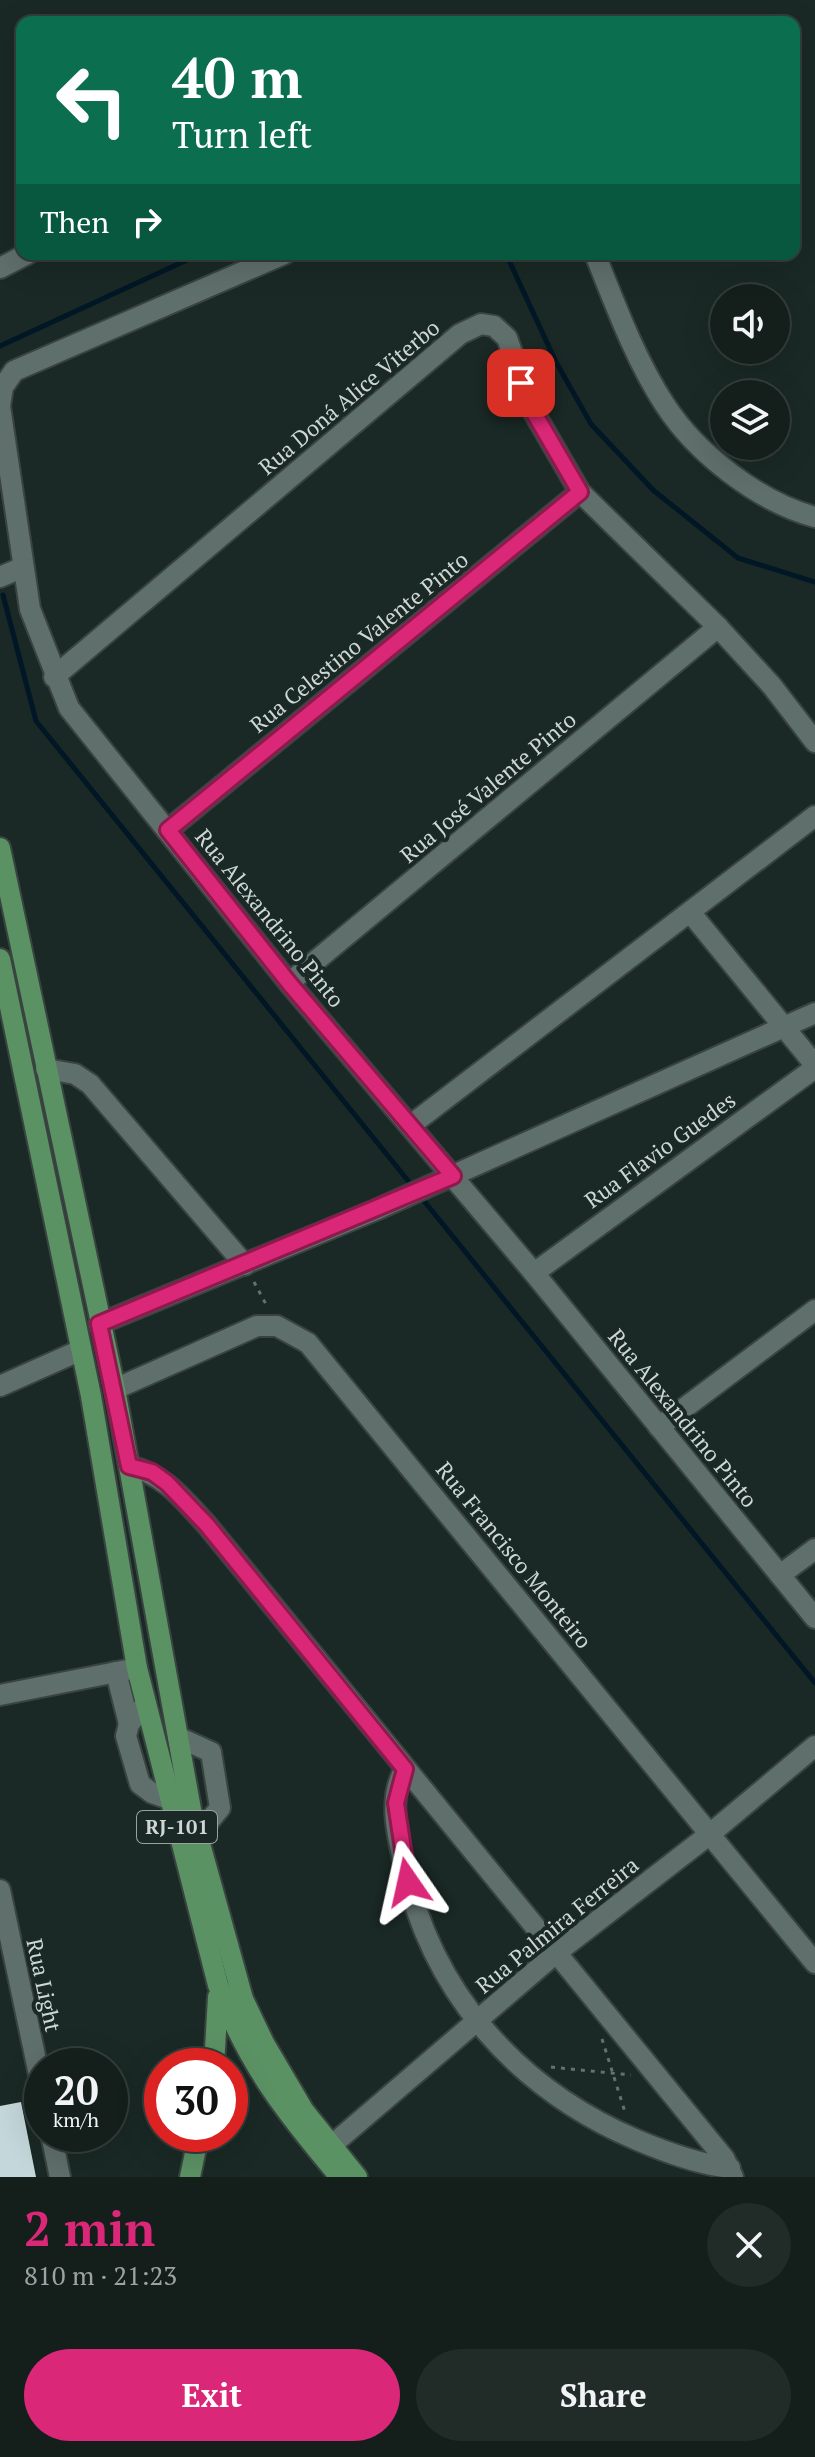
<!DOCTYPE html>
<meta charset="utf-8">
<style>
:root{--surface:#141f1c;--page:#212c29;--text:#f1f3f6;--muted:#9da2a3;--line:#333d3b;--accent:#db2777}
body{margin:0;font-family:"PT Serif",serif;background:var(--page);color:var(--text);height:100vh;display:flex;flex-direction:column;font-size:30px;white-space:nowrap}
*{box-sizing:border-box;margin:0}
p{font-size:26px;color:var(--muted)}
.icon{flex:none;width:44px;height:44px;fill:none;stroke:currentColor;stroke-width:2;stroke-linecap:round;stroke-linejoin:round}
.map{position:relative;height:2177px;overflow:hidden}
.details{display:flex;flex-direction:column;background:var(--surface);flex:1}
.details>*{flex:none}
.top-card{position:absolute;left:16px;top:16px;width:784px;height:244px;border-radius:16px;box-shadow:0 8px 32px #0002,0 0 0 2px var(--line);background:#0b6e4f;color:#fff;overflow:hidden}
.fabs{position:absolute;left:710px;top:284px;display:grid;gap:16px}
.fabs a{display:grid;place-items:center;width:80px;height:80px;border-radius:50%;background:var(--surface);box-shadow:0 8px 32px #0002,0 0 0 2px var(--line);font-size:40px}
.speed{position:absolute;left:24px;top:2048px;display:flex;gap:16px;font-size:40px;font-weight:700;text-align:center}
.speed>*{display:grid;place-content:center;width:104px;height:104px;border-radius:50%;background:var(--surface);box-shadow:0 8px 32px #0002,0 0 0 2px var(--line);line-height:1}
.speed small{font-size:20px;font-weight:400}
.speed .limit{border:12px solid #d22;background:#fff;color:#111}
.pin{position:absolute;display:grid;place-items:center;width:68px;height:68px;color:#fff;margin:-34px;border-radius:16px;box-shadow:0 4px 12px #0006}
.me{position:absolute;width:88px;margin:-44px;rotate:349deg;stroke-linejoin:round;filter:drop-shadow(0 0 6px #0008)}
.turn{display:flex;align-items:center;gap:28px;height:168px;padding:0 24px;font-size:36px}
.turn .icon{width:104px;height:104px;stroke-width:2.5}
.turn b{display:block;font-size:56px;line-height:68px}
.then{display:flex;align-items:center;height:76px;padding:0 24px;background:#0003;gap:16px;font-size:30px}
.round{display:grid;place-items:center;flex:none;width:84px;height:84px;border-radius:42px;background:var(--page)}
.summary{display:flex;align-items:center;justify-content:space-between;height:136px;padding:0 24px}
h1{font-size:48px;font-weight:800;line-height:60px;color:var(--accent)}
.action{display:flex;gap:16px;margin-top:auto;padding:16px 24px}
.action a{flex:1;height:92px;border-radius:48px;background:var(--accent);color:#fff;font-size:32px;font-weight:800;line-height:92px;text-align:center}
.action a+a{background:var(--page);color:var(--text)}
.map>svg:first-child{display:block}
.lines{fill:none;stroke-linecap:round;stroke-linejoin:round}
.stream{stroke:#021725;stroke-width:5}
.building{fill:#c4d7da}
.minor-casing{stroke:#394441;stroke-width:24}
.major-casing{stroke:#394441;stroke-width:24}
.path{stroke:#65716e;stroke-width:3;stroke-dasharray:4 6;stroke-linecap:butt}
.minor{stroke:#5f6f6b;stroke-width:20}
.major{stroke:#5b9264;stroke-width:20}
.route-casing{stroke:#8e194d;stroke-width:20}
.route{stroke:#db2777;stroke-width:14}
.labels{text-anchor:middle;stroke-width:8;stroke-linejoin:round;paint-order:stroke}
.shield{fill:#1a2925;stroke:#98a3a0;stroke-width:2}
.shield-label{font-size:20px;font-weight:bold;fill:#ced7d4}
.street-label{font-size:22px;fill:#ced7d4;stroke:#1a2925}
</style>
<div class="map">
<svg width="815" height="2177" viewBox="0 0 815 2177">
<rect width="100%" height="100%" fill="#1a2925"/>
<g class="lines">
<!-- stream -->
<g class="stream">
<path d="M506,254L556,362L591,424L653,490L738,558L815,582"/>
<path d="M0,346L200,254"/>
<path d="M3,595L36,721L414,1188"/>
<path d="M420,1196L815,1683"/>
</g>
</g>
<!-- building -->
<path class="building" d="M21,2102L36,2177H0V2106Z"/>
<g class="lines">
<!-- minor casing -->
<g class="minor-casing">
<g id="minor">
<path d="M284,254L14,371L3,387L0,406L30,609L69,708L289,983L534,1273L815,1618"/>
<path d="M595,254C615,304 635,359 665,405C697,454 759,502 815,517"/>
<path d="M0,268L27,254"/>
<path d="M0,577L21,568"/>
<path d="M54,677L460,334L481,324L494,326L507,338L533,411L580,492L718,627L772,686L815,742"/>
<path d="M168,830L580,492"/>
<path d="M690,912L815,1065"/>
<path d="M289,983L718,627"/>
<path d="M46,1069L75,1074L90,1084L245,1265"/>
<path d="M411,1125L815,816"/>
<path d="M534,1273L815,1068"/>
<path d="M99,1324L378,1209L815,1013"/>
<path d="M0,1386L81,1350"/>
<path d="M115,1389L257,1326H277L308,1343L815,1963"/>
<path d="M659,1427L815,1310"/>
<path d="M129,1466C165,1475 182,1498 207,1525L724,2158L733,2177"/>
<path d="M780,1575L815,1549"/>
<path d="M116,1672L129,1724"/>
<path d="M0,1695L137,1668"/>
<path d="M146,1704L129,1724L126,1736L140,1784L152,1793L169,1799"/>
<path d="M178,1737L211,1752L220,1808L199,1833"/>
<path d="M405,1769C388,1797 397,1834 404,1864C431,1992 517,2089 637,2140C668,2153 698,2164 730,2168"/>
<path d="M0,1890L42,2089"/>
<path d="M51,2134L60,2177"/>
<path d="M332,2145L556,1953L710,1834L815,1746"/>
</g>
</g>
<!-- major casing -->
<g class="major-casing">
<g id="major">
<path d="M0,848L115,1389L192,1815L243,1999L264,2043L304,2111L357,2177"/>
<path d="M0,959L91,1396L137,1668L218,1985C248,2065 286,2113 340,2177"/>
<path d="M214,2066L218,1997"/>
<path d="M190,2177L199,2134"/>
</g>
</g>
<!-- path -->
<g class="path">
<path d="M254,1282L268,1308"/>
<path d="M602,2039L625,2112"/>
<path d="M551,2067L631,2075"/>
</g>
<!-- minor -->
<use href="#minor" class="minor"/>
<!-- major -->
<use href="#major" class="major"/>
</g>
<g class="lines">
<!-- route casing -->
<g class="route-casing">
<path id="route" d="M408,1882L396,1803L405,1769L207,1525L167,1483L152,1472L129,1466L99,1324L453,1176L289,983L168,830L580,492L533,411L521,383"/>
</g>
<!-- route -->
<use href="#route" class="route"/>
</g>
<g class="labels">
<!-- shield labels -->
<rect class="shield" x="137" y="1811" width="80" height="32" rx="6"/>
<g class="shield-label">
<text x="177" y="1834">RJ-101</text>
</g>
<!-- street labels -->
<g class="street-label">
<text transform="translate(349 397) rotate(-40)" y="8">Rua Doná Alice Viterbo</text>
<text transform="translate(359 642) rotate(-39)" y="8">Rua Celestino Valente Pinto</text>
<text transform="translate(488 787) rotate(-40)" y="8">Rua José Valente Pinto</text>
<text transform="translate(270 918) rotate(51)" y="8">Rua Alexandrino Pinto</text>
<text transform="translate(660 1150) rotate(-36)" y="8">Rua Flavio Guedes</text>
<text transform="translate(683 1418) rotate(51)" y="8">Rua Alexandrino Pinto</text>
<text transform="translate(514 1555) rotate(51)" y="8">Rua Francisco Monteiro</text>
<text transform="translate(557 1925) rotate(-39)" y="8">Rua Palmira Ferreira</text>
<text transform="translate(44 1985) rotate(78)" y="8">Rua Light</text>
</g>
</g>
</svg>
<div class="fabs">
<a><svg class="icon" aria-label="sound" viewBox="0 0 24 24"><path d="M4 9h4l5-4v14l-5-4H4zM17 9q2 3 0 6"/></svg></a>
<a><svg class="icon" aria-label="layers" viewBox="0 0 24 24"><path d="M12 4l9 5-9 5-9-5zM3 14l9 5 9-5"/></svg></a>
</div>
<div class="speed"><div>20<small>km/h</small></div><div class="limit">30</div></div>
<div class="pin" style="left:521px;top:383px;background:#d93025"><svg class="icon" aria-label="arrive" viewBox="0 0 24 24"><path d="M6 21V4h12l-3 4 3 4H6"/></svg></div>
<svg class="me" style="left:408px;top:1882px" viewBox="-20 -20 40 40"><path d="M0-17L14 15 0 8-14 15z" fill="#db2777" stroke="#fff" stroke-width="4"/></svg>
<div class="top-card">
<div class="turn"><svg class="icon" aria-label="left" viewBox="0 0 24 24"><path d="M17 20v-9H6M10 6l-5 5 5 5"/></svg><div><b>40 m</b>Turn left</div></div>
<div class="then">Then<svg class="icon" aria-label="right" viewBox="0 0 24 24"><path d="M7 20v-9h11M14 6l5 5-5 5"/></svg></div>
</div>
</div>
<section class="details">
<div class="summary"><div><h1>2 min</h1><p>810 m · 21:23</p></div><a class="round"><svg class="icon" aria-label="close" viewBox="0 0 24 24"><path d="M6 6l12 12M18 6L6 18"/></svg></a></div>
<div class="action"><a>Exit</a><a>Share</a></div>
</section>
